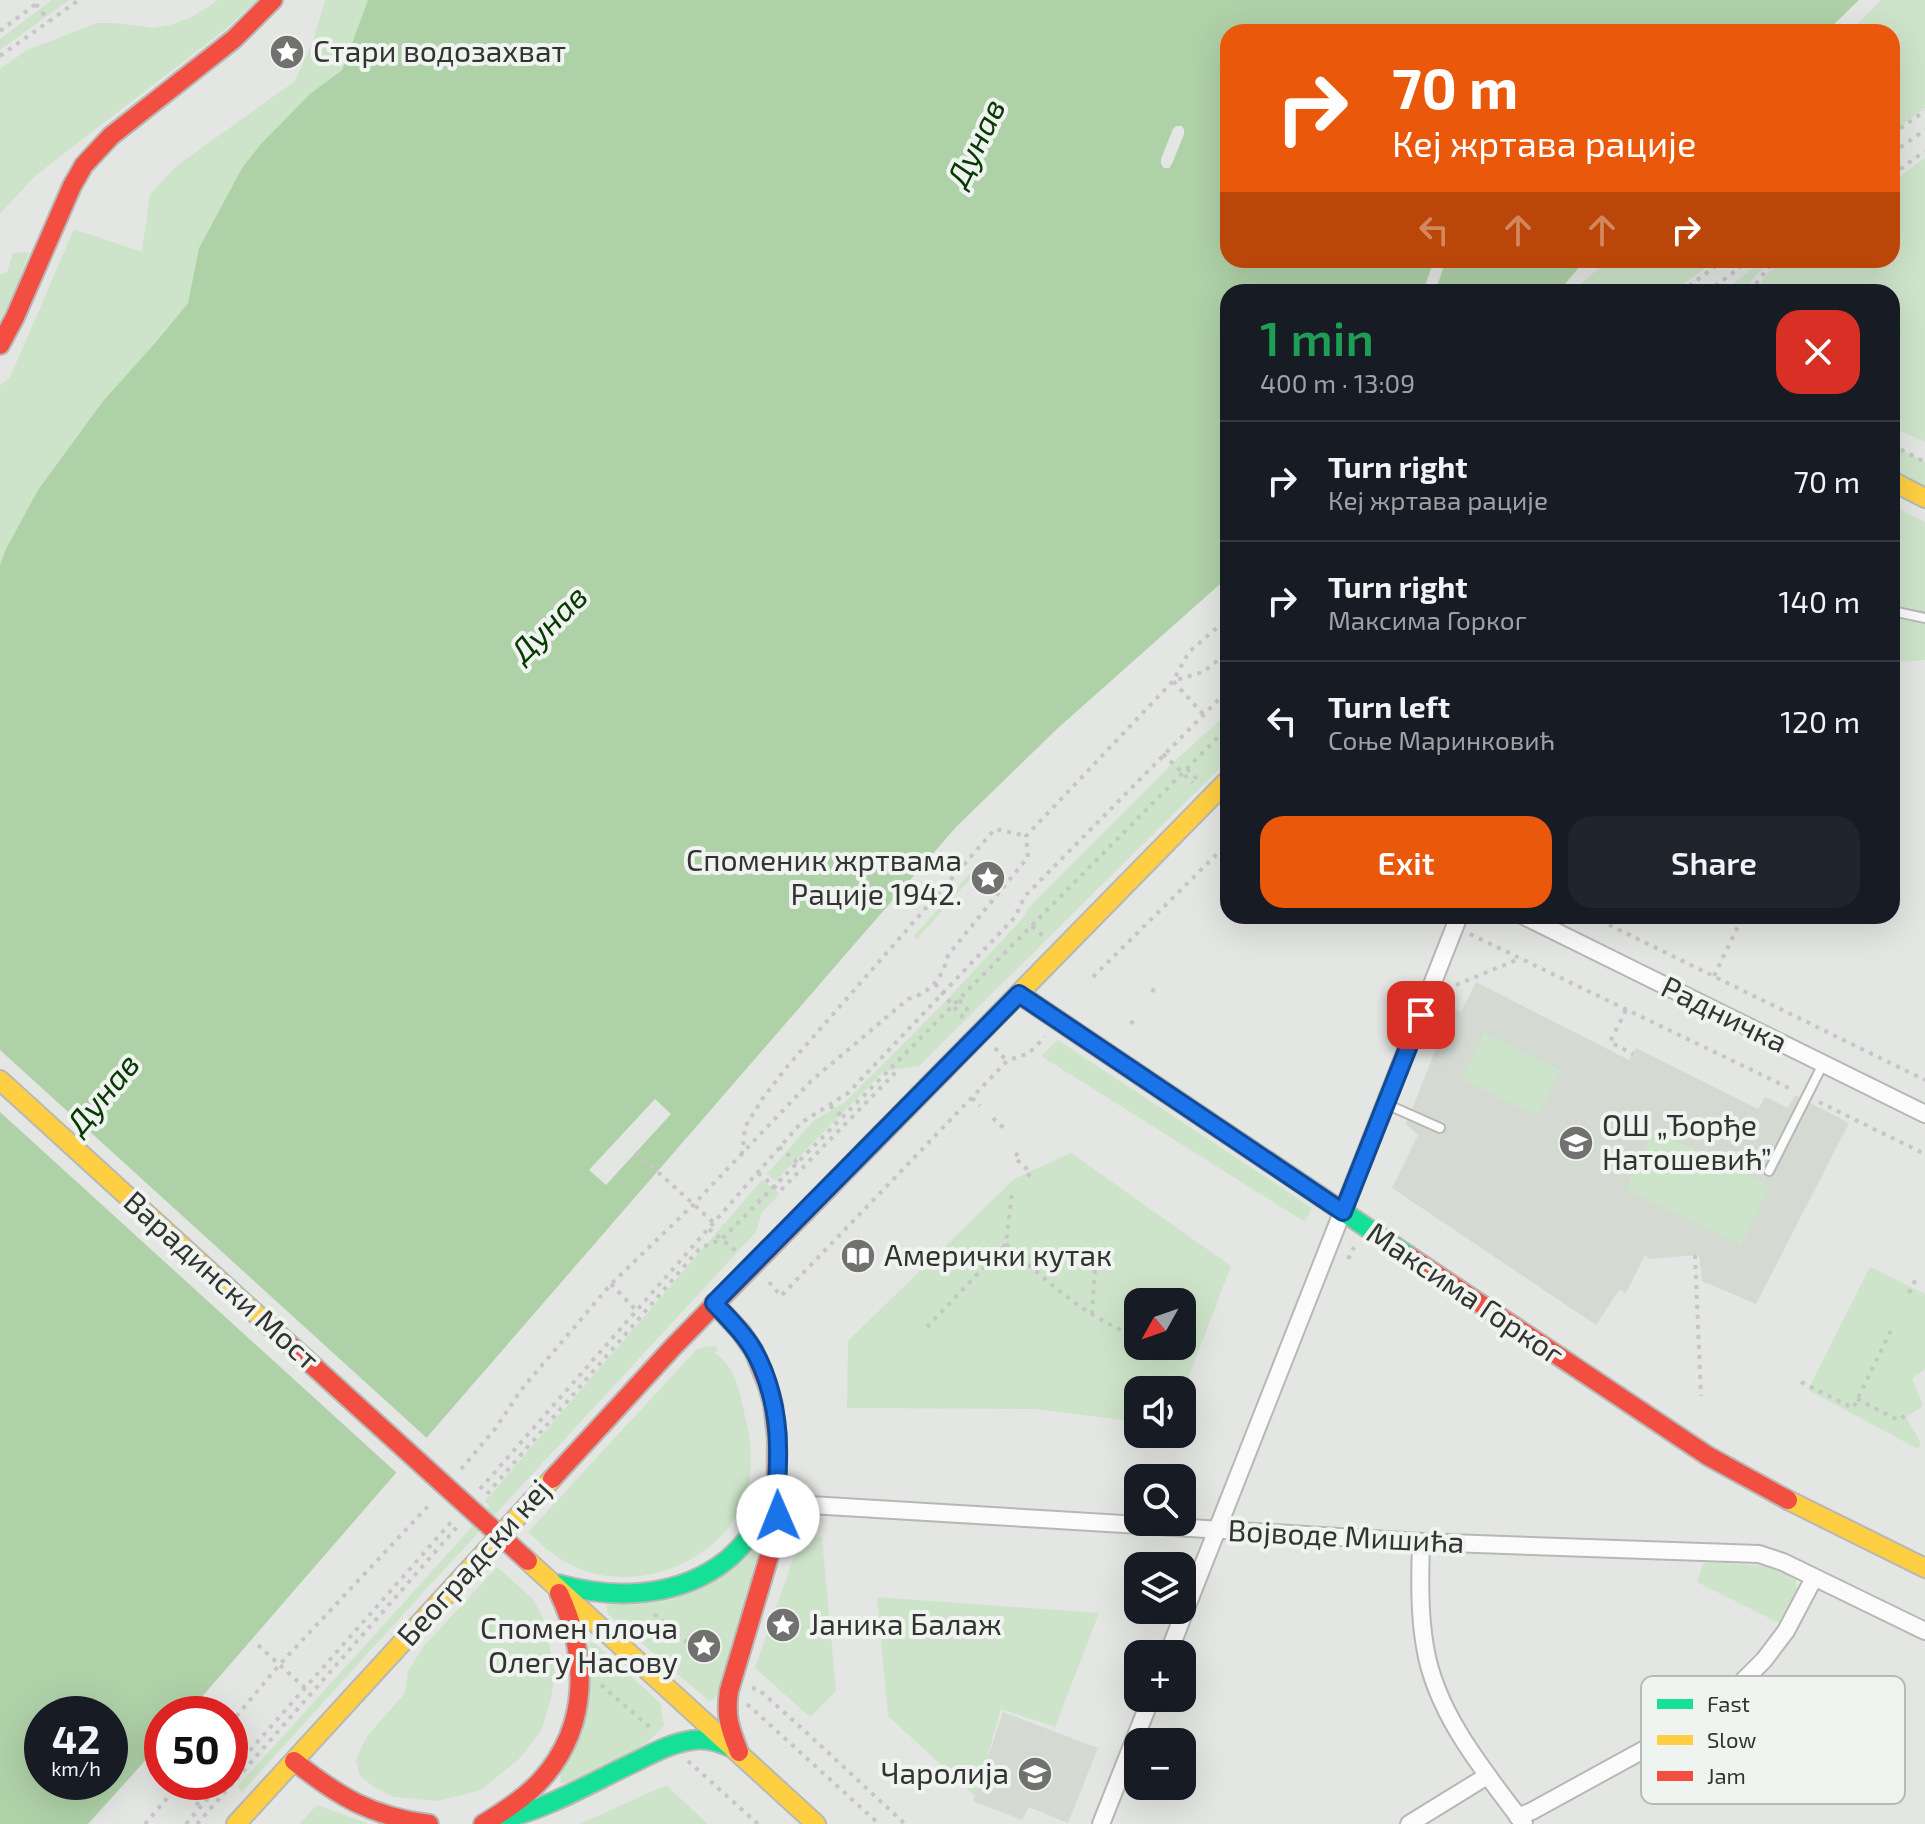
<!DOCTYPE html>
<meta charset="utf-8">
<style>
:root{--surface:#171b24;--page:#20242c;--text:#f1f3f6;--muted:#9ea1a6;--line:#363941;--accent:#ea580c}
body{margin:0;font-family:"Exo 2",sans-serif;background:var(--page);color:var(--text);height:100vh;display:flex;flex-direction:column;font-size:30px;white-space:nowrap}
*{box-sizing:border-box;margin:0}
p{font-size:26px;color:var(--muted)}
.icon{flex:none;width:44px;height:44px;fill:none;stroke:currentColor;stroke-width:2;stroke-linecap:round;stroke-linejoin:round}
.map{position:relative;flex:1;overflow:hidden}
.side{position:absolute;left:1220px;top:284px;width:680px;height:640px;display:flex;flex-direction:column;background:var(--surface);border-radius:24px;box-shadow:0 8px 32px #0002}
.side>*{flex:none}
.top-card{position:absolute;left:1220px;top:24px;width:680px;height:244px;border-radius:24px;box-shadow:0 8px 32px #0002;background:#ea580c;color:#fff;overflow:hidden}
.needle{width:52px;rotate:230deg}
.fabs{position:absolute;left:1124px;top:1288px;display:grid;gap:16px}
.fabs a{display:grid;place-items:center;width:72px;height:72px;border-radius:16px;background:var(--surface);box-shadow:0 8px 32px #0002;font-size:40px}
.speed{position:absolute;left:24px;top:1696px;display:flex;gap:16px;font-size:40px;font-weight:700;text-align:center}
.speed>*{display:grid;place-content:center;width:104px;height:104px;border-radius:50%;background:var(--surface);box-shadow:0 8px 32px #0002;line-height:1}
.speed small{font-size:20px;font-weight:400}
.speed .limit{border:12px solid #d22;background:#fff;color:#111}
.pin{position:absolute;display:grid;place-items:center;width:68px;height:68px;color:#fff;margin:-34px;border-radius:16px;box-shadow:0 4px 12px #0006}
.me{position:absolute;width:88px;margin:-44px;rotate:359deg;stroke-linejoin:round;filter:drop-shadow(0 0 6px #0008)}
.turn{display:flex;align-items:center;gap:28px;height:168px;padding:0 40px;font-size:36px}
.turn .icon{width:104px;height:104px;stroke-width:2.5}
.turn b{display:block;font-size:56px;line-height:68px}
.lanes{display:flex;align-items:center;height:76px;padding:0 40px;background:#0003;justify-content:center;gap:40px;direction:ltr}
.lanes .off{opacity:.35}
.round{display:grid;place-items:center;flex:none;width:84px;height:84px;border-radius:24px;background:var(--page)}
.headline{display:flex;align-items:center;justify-content:space-between;height:136px;padding:0 40px}
h1{font-size:48px;font-weight:600;line-height:60px;color:#1e9e55}
.button{display:flex;gap:16px;margin-top:auto;padding:16px 40px}
.button a{flex:1;height:92px;border-radius:24px;background:var(--accent);color:#fff;font-size:32px;font-weight:600;line-height:92px;text-align:center}
.button a+a{background:var(--page);color:var(--text)}
ul{padding:0;list-style:none}
li{display:flex;align-items:center;gap:24px;height:120px;padding:0 40px;border-top:2px solid var(--line)}
li div{flex:1}
li b{display:block;font-size:30px}
li em{font-style:normal}
.map>svg:first-child{display:block}
.built{fill:#d4d9d2}
.green{fill:#cee4ca;fill-rule:evenodd}
.water{fill:#afd1a8;fill-rule:evenodd}
.pier{fill:#e4e6e3}
.lines{fill:none;stroke-linecap:round;stroke-linejoin:round}
.lane-casing{stroke:#b7b8b6;stroke-width:12}
.street-casing{stroke:#b7b8b6;stroke-width:20}
.fast-casing{stroke:#b7b8b6;stroke-width:22}
.slow-casing{stroke:#b7b8b6;stroke-width:22}
.jam-casing{stroke:#b7b8b6;stroke-width:22}
.path{stroke:#c5c6c5;stroke-width:4;stroke-dasharray:4 6;stroke-linecap:butt}
.lane{stroke:#fbfbfb;stroke-width:8}
.street{stroke:#fbfbfb;stroke-width:16}
.fast{stroke:#16e098;stroke-width:18}
.slow{stroke:#ffcf43;stroke-width:18}
.jam{stroke:#f24e42;stroke-width:18}
.jam-bridge-casing{stroke:#b7b8b6;stroke-width:22;stroke-linecap:butt}
.jam-bridge{stroke:#f24e42;stroke-width:18}
.route-casing{stroke:#114b97;stroke-width:20}
.route{stroke:#1a73e8;stroke-width:14}
.labels{text-anchor:middle;stroke-width:8;stroke-linejoin:round;paint-order:stroke}
.poi-label{font-size:30px;fill:#333432;stroke:#f0f4f0;text-anchor:start}
.street-label{font-size:30px;fill:#333432;stroke:#f0f4f0}
.water-label{font-size:32px;font-style:italic;fill:#073900;stroke:#f0f4f0}
.key{fill:#f0f4f0;stroke:#b7bab7;stroke-width:2}
.key-label{font-size:22px;fill:#333432}
</style>
<div class="map">
<svg width="1925" height="1824" viewBox="0 0 1925 1824">
<rect width="100%" height="100%" fill="#e4e6e3"/>
<!-- built -->
<g class="built">
<path d="M1476,982L1629,1060L1636,1048L1758,1109L1765,1097L1788,1108L1795,1095L1849,1123L1756,1304L1702,1281L1699,1255L1649,1259L1645,1255L1626,1293L1619,1290L1596,1325L1392,1188L1418,1135L1406,1124L1452,1009L1461,1012Z"/>
<path d="M1003,1712L1098,1748L1068,1823L1029,1807L1022,1820L973,1801Z"/>
</g>
<!-- green -->
<g class="green">
<path d="M52,0H69L0,50V39Z"/>
<path d="M218,0H257L227,28L35,176L0,214V69L27,50L97,23H115L154,28L170,25L192,17Z"/>
<path d="M325,0H368L342,70L310,95L242,168L199,248L188,303L156,342L103,401L38,490L0,565V385L10,377L74,229L142,252L150,195L175,167L295,81L313,41Z"/>
<path d="M1881,0H1925V108L1892,132V32H1850Z"/>
<path d="M1925,158V442L1892,427V292H1754L1765,276L1784,260H1892V182Z"/>
<path d="M29,252L18,284L0,321V275L7,272L13,253Z"/>
<path d="M1609,260H1716L1672,292H1571Z"/>
<path d="M1765,260H1771L1755,276L1745,292H1722Z"/>
<path d="M1892,445L1925,462V498L1892,481Z"/>
<path d="M1892,506L1925,522V660L1892,663Z"/>
<path d="M1228,713V760L919,1066L884,1071L775,1181L767,1174L813,1121L845,1102L942,1005L1021,920L1030,906L1179,757Z"/>
<path d="M981,865C991,865 997,869 1004,876L999,883L976,881L974,883L970,879L917,939L914,936L974,869Z"/>
<path d="M1484,1033L1560,1070L1538,1116L1462,1079Z"/>
<path d="M1058,1040L1312,1208L1305,1222L1041,1056Z"/>
<path d="M1654,1130L1770,1186L1741,1245L1626,1189Z"/>
<path d="M1071,1153L1231,1266L1182,1394V1390H1138V1422L1035,1409L847,1408L848,1341L1014,1179ZM1138,1302H1182V1346H1138Z"/>
<path d="M762,1180L780,1194L762,1212L756,1232L429,1586L242,1792L237,1787L490,1507L485,1501Z"/>
<path d="M1870,1267L1925,1294V1369L1912,1378L1923,1406L1906,1417L1921,1443L1918,1449L1808,1390Z"/>
<path d="M708,1346L718,1347L715,1353C719,1356 725,1361 728,1366C737,1378 741,1397 744,1412C753,1445 755,1482 738,1513C708,1567 634,1592 578,1568C558,1560 543,1546 528,1532L696,1350Z"/>
<path d="M765,1529L717,1695L713,1700L709,1701L608,1614L606,1606L610,1604C632,1604 652,1604 675,1599Z"/>
<path d="M801,1536L822,1537L836,1691L810,1717L755,1668Z"/>
<path d="M1704,1562L1769,1566L1794,1576C1802,1593 1789,1609 1781,1624L1697,1582Z"/>
<path d="M497,1567L533,1599L542,1616L547,1634L555,1673L551,1699L541,1731L520,1758L481,1790L438,1801L394,1797L374,1787L360,1776L356,1761L362,1746L369,1734L405,1693L408,1671L424,1646Z"/>
<path d="M877,1597L1099,1613L1055,1727L1001,1709L976,1797L888,1716Z"/>
<path d="M592,1642L596,1644L660,1703L664,1725C640,1756 599,1768 565,1784L561,1783L560,1776L589,1644Z"/>
<path d="M666,1785L708,1824H580Z"/>
<path d="M317,1805L369,1824H299Z"/>
</g>
<!-- water -->
<g class="water">
<path d="M368,0H1859L1826,32H1228V260H1434L1423,292H1228V577L1058,728L956,827L187,1714H162V1742L88,1824H0V565L6,549L38,490L103,401L156,342L188,303L199,248L242,168L261,144L310,94L342,70ZM1176,126H1181L1184,129L1169,168L1161,159ZM42,1714H110V1782H42Z"/>
<path d="M1446,260H1588L1581,265L1558,292H1435Z"/>
</g>
<!-- pier -->
<g class="pier">
<path d="M1176,126H1181L1184,129V134L1172,164L1169,168H1164L1161,164V159L1173,129Z"/>
<path d="M0,1050L429,1440L399,1475L0,1112Z"/>
<path d="M655,1099L671,1114L606,1185L589,1170Z"/>
</g>
<g class="lines">
<!-- lane casing -->
<g class="lane-casing">
<g id="lane">
<path d="M1892,611L1925,618"/>
<path d="M1386,1104L1440,1128"/>
<path d="M1769,1171L1823,1064"/>
</g>
</g>
<!-- street casing -->
<g class="street-casing">
<g id="street">
<path d="M1524,916L1925,1114"/>
<path d="M777,1503L1421,1542L1759,1554L1783,1562L1925,1631"/>
<path d="M1421,1542C1420,1577 1419,1612 1425,1647C1436,1714 1484,1771 1524,1824"/>
<path d="M1168,1654L1459,916"/>
<path d="M1518,1817L1532,1811L1687,1726L1721,1703L1764,1660L1786,1631L1814,1578"/>
<path d="M1101,1824L1151,1698"/>
<path d="M1409,1824L1487,1776"/>
</g>
</g>
<!-- fast casing -->
<g class="fast-casing">
<g id="fast">
<path d="M1019,994L1409,1256"/>
<path d="M558,1584C615,1600 680,1598 728,1559C747,1543 761,1521 777,1503"/>
<path d="M501,1819C544,1811 596,1780 637,1761C655,1752 674,1742 694,1740C707,1738 719,1742 730,1747"/>
</g>
</g>
<!-- slow casing -->
<g class="slow-casing">
<g id="slow">
<path d="M1892,481L1925,498"/>
<path d="M943,1071L1228,780"/>
<path d="M0,1080L288,1343"/>
<path d="M1788,1500L1925,1568"/>
<path d="M528,1561L816,1824"/>
<path d="M236,1824L552,1479"/>
</g>
</g>
<!-- jam casing -->
<g class="jam-casing">
<g id="jam">
<path d="M0,345L15,317L72,186L84,165L111,136L234,39L273,0"/>
<path d="M1409,1256L1708,1456L1788,1500"/>
<path d="M714,1303L741,1332L754,1351L768,1386L773,1404L777,1439L776,1533L729,1691C725,1716 730,1729 739,1752"/>
<path d="M288,1343L441,1482"/>
<path d="M552,1479L674,1346L943,1071"/>
<path d="M294,1761C339,1797 371,1816 429,1824"/>
<path d="M483,1824C504,1811 526,1797 542,1779C590,1725 588,1655 559,1593"/>
</g>
</g>
<!-- path -->
<g class="path">
<path d="M36,4L49,21"/>
<path d="M0,31L36,4L39,0"/>
<path d="M0,56L79,0"/>
<path d="M1892,134L1925,111"/>
<path d="M1892,153L1925,130"/>
<path d="M1892,175L1925,151"/>
<path d="M1681,292L1724,260"/>
<path d="M1707,292L1750,260"/>
<path d="M1750,292L1767,269L1779,260"/>
<path d="M1892,445L1925,462"/>
<path d="M1203,714L1173,681L1203,672L1228,652"/>
<path d="M1163,754L1193,783"/>
<path d="M1187,769L1199,781"/>
<path d="M1591,916L1925,1080"/>
<path d="M1692,923L1696,916"/>
<path d="M1032,926L1045,938"/>
<path d="M1470,934L1793,1090"/>
<path d="M1714,976L1743,916"/>
<path d="M1093,977L1228,843"/>
<path d="M935,984L964,1019"/>
<path d="M1456,985L1521,958"/>
<path d="M1152,992L1157,984"/>
<path d="M959,1000L971,1013"/>
<path d="M1626,1010L1610,1042L1633,1054"/>
<path d="M1131,1024L1136,1016"/>
<path d="M995,1048L1007,1061"/>
<path d="M972,1098L980,1106"/>
<path d="M1819,1102L1925,1154"/>
<path d="M830,1106L843,1117"/>
<path d="M993,1118L1007,1131"/>
<path d="M779,1147L798,1163"/>
<path d="M636,1152L714,1223"/>
<path d="M1018,1153L1014,1157L1031,1173L1023,1181"/>
<path d="M742,1155L745,1127L763,1098L786,1068L995,829L1026,836"/>
<path d="M758,1173L780,1191L894,1074L889,1070"/>
<path d="M709,1229L736,1251"/>
<path d="M1006,1244C1046,1281 1086,1318 1138,1337"/>
<path d="M1695,1255L1701,1396"/>
<path d="M1348,1259L1354,1247"/>
<path d="M769,1282L781,1296L1007,1061L1029,1053L1045,1037"/>
<path d="M611,1284L636,1310"/>
<path d="M1909,1293L1916,1279"/>
<path d="M1092,1314L1095,1269"/>
<path d="M927,1327L1006,1244L1012,1192"/>
<path d="M1801,1382L1853,1408L1893,1326"/>
<path d="M1857,1399L1898,1420L1909,1413"/>
<path d="M461,1469L495,1429L521,1390L611,1284L694,1204L811,1081L908,999C930,993 943,978 948,955L1028,857L1026,836L1173,681L1189,652L1228,618"/>
<path d="M480,1489L801,1123L848,1093L1015,917L1025,896L1228,690"/>
<path d="M487,1494L700,1248L722,1239L1228,727"/>
<path d="M654,1614L714,1665"/>
<path d="M258,1645L305,1688"/>
<path d="M601,1685L652,1729"/>
<path d="M752,1688L758,1689L806,1732L905,1824"/>
<path d="M747,1704L879,1824"/>
<path d="M230,1724L280,1664L431,1503"/>
<path d="M688,1761L758,1824"/>
<path d="M153,1762L162,1770"/>
<path d="M230,1773L453,1520"/>
<path d="M174,1782L201,1807"/>
<path d="M145,1824L181,1782"/>
<path d="M186,1824L222,1782"/>
<path d="M197,1824L457,1527"/>
</g>
<!-- lane -->
<use href="#lane" class="lane"/>
<!-- street -->
<use href="#street" class="street"/>
<!-- fast -->
<use href="#fast" class="fast"/>
<!-- slow -->
<use href="#slow" class="slow"/>
<!-- jam -->
<use href="#jam" class="jam"/>
<!-- jam-bridge casing -->
<g class="jam-bridge-casing">
<path id="jam-bridge" d="M441,1482L528,1561"/>
</g>
<!-- jam-bridge -->
<use href="#jam-bridge" class="jam-bridge"/>
</g>
<g class="lines">
<!-- route casing -->
<g class="route-casing">
<path id="route" d="M778,1516C775,1493 779,1470 778,1447C778,1415 769,1374 751,1346C741,1330 727,1317 714,1303L1019,994L1343,1212L1421,1015"/>
</g>
<!-- route -->
<use href="#route" class="route"/>
</g>
<!-- icons -->
<defs>
<g id="sight-disc" transform="scale(1.8)"><circle r="9.5" fill="#717270" stroke="#f0f4f0"/><path d="M0-6L1.8-2.2L6-1.7L2.9 1.2L3.7 5.4L0 3.3L-3.7 5.4L-2.9 1.2L-6-1.7L-1.8-2.2Z" fill="#fff"/></g>
<g id="school-disc" transform="scale(1.8)"><circle r="9.5" fill="#717270" stroke="#f0f4f0"/><path d="M0-5L7-2L0 1L-7-2ZM-4 1L0 2.5L4 1V4Q0 6-4 4Z" fill="#fff"/></g>
<g id="library-disc" transform="scale(1.8)"><circle r="9.5" fill="#717270" stroke="#f0f4f0"/><path d="M-6-4Q-3-5.5-.7-3.5V5Q-3 3-6 4ZM6-4Q3-5.5 .7-3.5V5Q3 3 6 4Z" fill="#fff"/></g>
</defs>
<g fill-rule="evenodd">
<use href="#sight-disc" x="287" y="52"/>
<use href="#sight-disc" x="988" y="878"/>
<use href="#school-disc" x="1576" y="1143"/>
<use href="#library-disc" x="858" y="1256"/>
<use href="#sight-disc" x="783" y="1625"/>
<use href="#sight-disc" x="704" y="1646"/>
<use href="#school-disc" x="1035" y="1774"/>
</g>
<g class="labels">
<!-- poi labels -->
<g class="poi-label">
<text x="313" y="62">Стари водозахват</text>
<text x="962" y="871" text-anchor="end">Споменик жртвама<tspan x="962" dy="34">Рације 1942.</tspan></text>
<text x="1602" y="1136">ОШ „Ђорђе<tspan x="1602" dy="34">Натошевић”</tspan></text>
<text x="884" y="1266">Амерички кутак</text>
<text x="809" y="1635">Јаника Балаж</text>
<text x="678" y="1639" text-anchor="end">Спомен плоча<tspan x="678" dy="34">Олегу Насову</tspan></text>
<text x="1009" y="1784" text-anchor="end">Чаролија</text>
</g>
<!-- street labels -->
<g class="street-label">
<text transform="translate(1724 1015) rotate(26)" y="10">Радничка</text>
<text transform="translate(221 1281) rotate(42)" y="10">Варадински Мост</text>
<text transform="translate(1465 1294) rotate(34)" y="10">Максима Горког</text>
<text transform="translate(1346 1537) rotate(3)" y="10">Војводе Мишића</text>
<text transform="translate(474 1563) rotate(-48)" y="10">Београдски кеј</text>
</g>
<!-- water labels -->
<g class="water-label">
<text transform="translate(976 143) rotate(-64)" y="11">Дунав</text>
<text transform="translate(549 624) rotate(-45)" y="11">Дунав</text>
<text transform="translate(103 1094) rotate(-50)" y="11">Дунав</text>
</g>
</g>
<!-- legend -->
<rect x="1641" y="1676" width="264" height="128" rx="12" class="key"/>
<rect x="1657" y="1699" width="36" height="10" fill="#16e098"/>
<rect x="1657" y="1735" width="36" height="10" fill="#ffcf43"/>
<rect x="1657" y="1771" width="36" height="10" fill="#f24e42"/>
<g class="key-label">
<text x="1707" y="1712">Fast</text>
<text x="1707" y="1748">Slow</text>
<text x="1707" y="1784">Jam</text>
</g>
</svg>
<div class="fabs">
<a><svg class="needle" viewBox="-14 -14 28 28"><path d="M0-13l5 13h-10z" fill="#e53935"/><path d="M0 13l5-13h-10z" fill="#9ea1a6"/></svg></a>
<a><svg class="icon" aria-label="sound" viewBox="0 0 24 24"><path d="M4 9h4l5-4v14l-5-4H4zM17 9q2 3 0 6"/></svg></a>
<a><svg class="icon" aria-label="search" viewBox="0 0 24 24"><circle cx="10" cy="10" r="6"/><path d="M15 15l6 6"/></svg></a>
<a><svg class="icon" aria-label="layers" viewBox="0 0 24 24"><path d="M12 4l9 5-9 5-9-5zM3 14l9 5 9-5"/></svg></a>
<a>+</a>
<a>−</a>
</div>
<div class="speed"><div>42<small>km/h</small></div><div class="limit">50</div></div>
<div class="pin" style="left:1421px;top:1015px;background:#d93025"><svg class="icon" aria-label="arrive" viewBox="0 0 24 24"><path d="M6 21V4h12l-3 4 3 4H6"/></svg></div>
<svg class="me" style="left:778px;top:1516px" viewBox="-20 -20 40 40"><circle r="19" fill="#fff"/><path d="M0-13L10 11 0 6-10 11z" fill="#1a73e8"/></svg>
<div class="top-card">
<div class="turn"><svg class="icon" aria-label="right" viewBox="0 0 24 24"><path d="M7 20v-9h11M14 6l5 5-5 5"/></svg><div><b>70 m</b>Кеј жртава рације</div></div>
<div class="lanes"><svg class="icon off" aria-label="left" viewBox="0 0 24 24"><path d="M17 20v-9H6M10 6l-5 5 5 5"/></svg><svg class="icon off" aria-label="ahead" viewBox="0 0 24 24"><path d="M12 20V5M6 11l6-6 6 6"/></svg><svg class="icon off" aria-label="ahead" viewBox="0 0 24 24"><path d="M12 20V5M6 11l6-6 6 6"/></svg><svg class="icon" aria-label="right" viewBox="0 0 24 24"><path d="M7 20v-9h11M14 6l5 5-5 5"/></svg></div>
</div>
<section class="side">
<div class="headline"><div><h1>1 min</h1><p>400 m · 13:09</p></div><a class="round" style="background:#d93025;color:#fff"><svg class="icon" aria-label="close" viewBox="0 0 24 24"><path d="M6 6l12 12M18 6L6 18"/></svg></a></div>
<ul>
<li><svg class="icon" aria-label="right" viewBox="0 0 24 24"><path d="M7 20v-9h11M14 6l5 5-5 5"/></svg><div><b>Turn right</b><p>Кеј жртава рације</p></div><em>70 m</em></li>
<li><svg class="icon" aria-label="right" viewBox="0 0 24 24"><path d="M7 20v-9h11M14 6l5 5-5 5"/></svg><div><b>Turn right</b><p>Максима Горког</p></div><em>140 m</em></li>
<li><svg class="icon" aria-label="left" viewBox="0 0 24 24"><path d="M17 20v-9H6M10 6l-5 5 5 5"/></svg><div><b>Turn left</b><p>Соње Маринковић</p></div><em>120 m</em></li>
</ul>
<div class="button"><a>Exit</a><a>Share</a></div>
</section>
</div>
